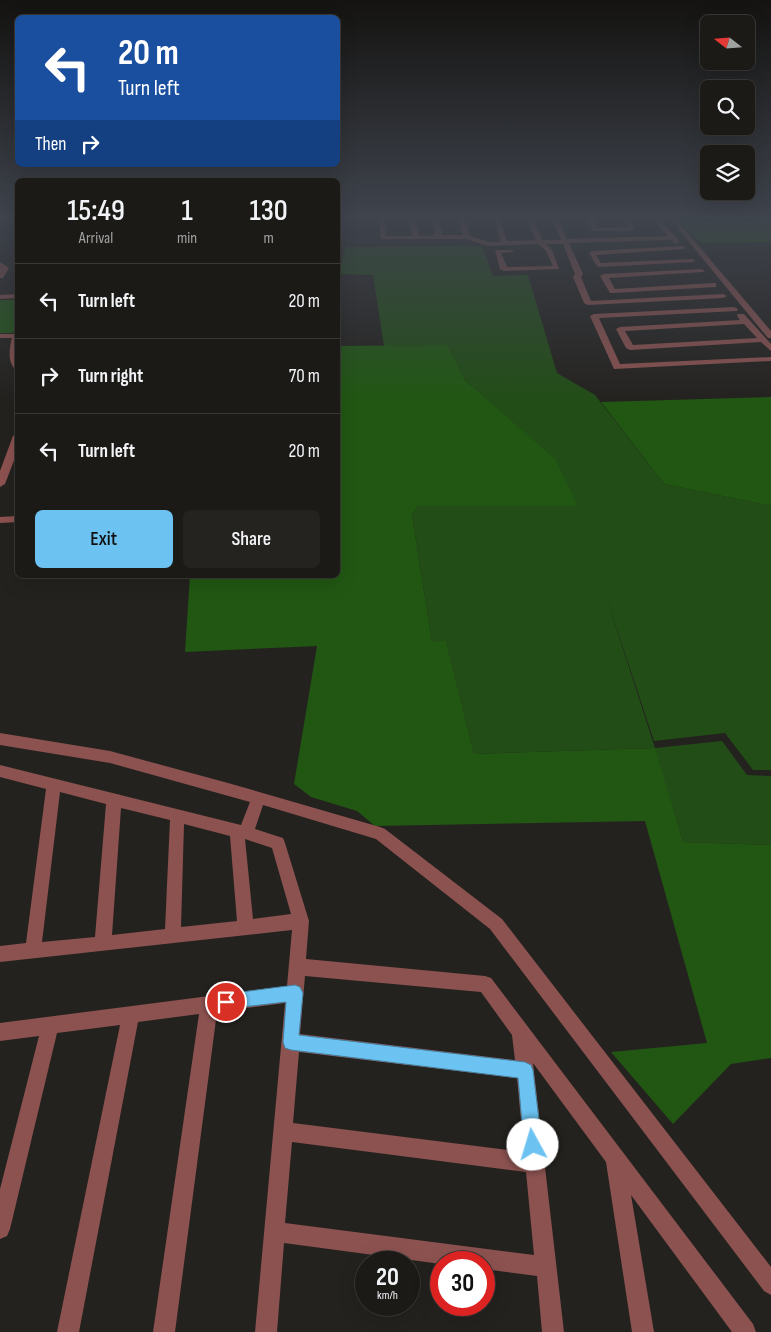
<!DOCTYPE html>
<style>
:root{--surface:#1b1a17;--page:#242320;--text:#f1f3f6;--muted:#a0a1a1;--line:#393836;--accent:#6cc3f2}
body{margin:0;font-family:"Sofia Sans Condensed",sans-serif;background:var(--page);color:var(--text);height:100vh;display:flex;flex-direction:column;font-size:19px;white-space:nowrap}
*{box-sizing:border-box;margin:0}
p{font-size:16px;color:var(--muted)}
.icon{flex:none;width:28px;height:28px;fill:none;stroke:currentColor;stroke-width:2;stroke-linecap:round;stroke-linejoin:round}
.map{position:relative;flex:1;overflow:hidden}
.sheet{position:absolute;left:15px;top:178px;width:325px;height:400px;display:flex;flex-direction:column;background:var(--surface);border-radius:8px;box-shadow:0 5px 20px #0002,0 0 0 1px var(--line)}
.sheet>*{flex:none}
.hud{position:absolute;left:15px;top:15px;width:325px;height:152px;border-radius:8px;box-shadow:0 5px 20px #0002,0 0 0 1px var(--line);background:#1a4fa0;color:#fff;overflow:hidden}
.needle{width:32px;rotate:287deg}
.tools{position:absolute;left:700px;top:15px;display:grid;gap:10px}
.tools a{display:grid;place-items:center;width:55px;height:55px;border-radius:8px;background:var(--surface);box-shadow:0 5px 20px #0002,0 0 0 1px var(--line);font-size:25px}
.speed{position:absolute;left:355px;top:1251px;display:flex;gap:10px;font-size:25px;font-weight:700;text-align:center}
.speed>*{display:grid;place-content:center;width:65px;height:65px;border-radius:50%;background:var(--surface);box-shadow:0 5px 20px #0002,0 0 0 1px var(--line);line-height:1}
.speed small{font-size:12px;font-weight:400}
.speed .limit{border:8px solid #d22;background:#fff;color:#111}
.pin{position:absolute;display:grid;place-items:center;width:42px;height:42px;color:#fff;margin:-21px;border:2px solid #fff;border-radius:50%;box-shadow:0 1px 5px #0007}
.me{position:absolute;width:55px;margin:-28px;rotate:354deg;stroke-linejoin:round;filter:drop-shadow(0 0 4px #0008)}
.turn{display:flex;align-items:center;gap:18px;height:105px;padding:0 20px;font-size:22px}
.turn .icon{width:65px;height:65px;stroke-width:2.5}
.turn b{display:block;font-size:35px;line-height:42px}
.then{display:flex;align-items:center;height:48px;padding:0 20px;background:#0003;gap:10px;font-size:19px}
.eta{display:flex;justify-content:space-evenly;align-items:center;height:85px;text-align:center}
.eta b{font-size:30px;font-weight:600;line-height:35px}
.cta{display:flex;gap:10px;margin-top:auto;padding:10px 20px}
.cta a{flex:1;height:58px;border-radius:8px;background:var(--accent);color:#111;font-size:20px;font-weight:600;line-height:58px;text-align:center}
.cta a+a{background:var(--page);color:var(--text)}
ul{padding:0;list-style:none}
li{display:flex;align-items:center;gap:15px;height:75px;padding:0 20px;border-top:1px solid var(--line)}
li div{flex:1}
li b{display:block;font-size:19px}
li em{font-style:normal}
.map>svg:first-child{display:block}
.green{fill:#224d17}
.forest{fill:#215713}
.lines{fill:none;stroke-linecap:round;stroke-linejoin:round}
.minor{fill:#8c5250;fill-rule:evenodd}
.route{fill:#6cc3f2;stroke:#467f9d}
</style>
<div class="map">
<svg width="771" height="1332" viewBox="0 0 771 1332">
<rect width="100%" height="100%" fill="#24221f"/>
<!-- green -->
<path class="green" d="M482,246L493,276L528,275L557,373L595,395L664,484L771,506V770H753L725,733L654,741L605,593L655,748L722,741L747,775L771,776V845L683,842L654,748L474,754L446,642H432L412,515L418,506H577L554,459L465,380L448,345L384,346L373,275L339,274L345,247Z"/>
<!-- forest -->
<g class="forest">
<path d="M673,216H771V242L702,243Z"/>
<path d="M0,300H17V325L13,333H0Z"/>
<path d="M448,345L465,380L555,459L578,506H418L412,515L432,642L446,641L474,754L655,748L683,842L771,845V1058L731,1064L673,1124L611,1052L707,1043L645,821L375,826L357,811L311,797L294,784L317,646L185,652L190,575H338V346Z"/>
<path d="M771,397V506L664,484L601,402Z"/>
</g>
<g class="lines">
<!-- minor -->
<g class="minor">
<path d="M384,216H392L385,220L386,236H412L409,216H415L419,236L435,235L432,216H438L442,235H463L458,216H464L470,236L489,242H501L493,216H499L507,241L536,240L526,216H532L542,240H561L551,216H557L567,239L668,236L650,216H656L676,237L679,243H675L672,240L569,243L583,274L581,277L591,301L723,294L727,296L723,298L588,305L584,303L573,277L575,274L563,244H546L552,250L559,269L504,271L500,269L495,250H513V252L501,253L507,267L553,266L546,251L538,244L488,246L466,239H381L379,219Z"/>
<path d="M586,216H592L597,228L628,227L623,216H629L635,229L632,231H593Z"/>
<path d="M671,218H675L771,331V338H768L671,220Z"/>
<path d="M683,246L685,247V249L596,255L601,263L692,259L695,261L694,262L599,267L597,266L589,253L592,251Z"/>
<path d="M0,262L9,268L3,278H0Z"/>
<path d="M701,269L705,271L703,272L609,278L615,289L713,283H716V287L613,293H610L600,276L604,274Z"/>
<path d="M18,294V298L0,299V295Z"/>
<path d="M734,307L738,309L737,311L599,318L620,364L771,357V361L614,369L590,316L594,314Z"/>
<path d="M738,314H744L771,344V351L761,342L630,350L626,348L616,329L620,327L740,320L737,316ZM744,324L757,338L633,345L625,331Z"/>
<path d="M15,331H18V371C7,365 9,349 12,338H0V334H14Z"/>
<path d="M18,433V450L5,484L0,487V471L13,436Z"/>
<path d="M18,516V522L0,523V517Z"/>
<path d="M0,733L110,751L228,783L380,827L385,829L502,919L771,1267V1295L764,1291L490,929L376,839L263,805L255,829L283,838L285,843L309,921L306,959L485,976L491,978L753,1324L756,1332H732L631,1195L654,1332H632L606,1162L533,1063L564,1332H542L537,1276L484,1269V1262L441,1264L284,1243L277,1332H255L285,1003L217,1012L175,1332H153L199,1014L138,1022L79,1332H57L120,1025L57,1033L10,1229L7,1236L0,1239V1189L39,1036L0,1041V1023L287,986L292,930L0,962V946L26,943L46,789L0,777V765L241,825L250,802L110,763L0,745ZM60,792L106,804L95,937L42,942ZM121,808L170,820L165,929L112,935ZM184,824L230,836L237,921L181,927ZM245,839L272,848L291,914L253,919ZM305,976L481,992L512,1035L515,1060L300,1034ZM299,1052L517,1078L524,1152L293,1123ZM292,1142L526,1172L534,1255L285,1223Z"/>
</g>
</g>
<!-- sky -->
<linearGradient id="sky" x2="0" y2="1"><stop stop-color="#141311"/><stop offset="0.54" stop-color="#3f444d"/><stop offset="1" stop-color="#3f444d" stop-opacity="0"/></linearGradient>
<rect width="771" height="402" fill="url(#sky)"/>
<!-- route -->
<path class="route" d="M295,985L300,987L303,993L299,1035L525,1062L531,1065L533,1070L542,1145L539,1151L533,1153L527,1151L524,1145L518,1078L291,1050L285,1048L283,1042L286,1002L226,1009L221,1007L219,1002L221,996L226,994Z"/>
</svg>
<div class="tools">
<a><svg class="needle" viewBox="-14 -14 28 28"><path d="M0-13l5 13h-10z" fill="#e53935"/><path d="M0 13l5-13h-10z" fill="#a0a1a1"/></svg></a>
<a><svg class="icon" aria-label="search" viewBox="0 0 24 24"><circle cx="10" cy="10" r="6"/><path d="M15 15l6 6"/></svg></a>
<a><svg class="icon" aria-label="layers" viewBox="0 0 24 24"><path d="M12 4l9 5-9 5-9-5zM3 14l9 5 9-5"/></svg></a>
</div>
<div class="speed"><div>20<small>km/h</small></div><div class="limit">30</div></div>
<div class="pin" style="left:226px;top:1002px;background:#d93025"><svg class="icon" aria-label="arrive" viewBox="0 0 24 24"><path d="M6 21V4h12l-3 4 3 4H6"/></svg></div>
<svg class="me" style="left:533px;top:1145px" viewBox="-20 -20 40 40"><circle r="19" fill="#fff"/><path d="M0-13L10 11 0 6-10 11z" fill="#6cc3f2"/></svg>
<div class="hud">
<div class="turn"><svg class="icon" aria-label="left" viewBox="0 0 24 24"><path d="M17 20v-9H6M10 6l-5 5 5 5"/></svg><div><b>20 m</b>Turn left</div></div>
<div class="then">Then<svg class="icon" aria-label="right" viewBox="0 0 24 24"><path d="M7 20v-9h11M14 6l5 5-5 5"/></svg></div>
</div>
<section class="sheet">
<div class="eta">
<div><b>15:49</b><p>Arrival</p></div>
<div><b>1</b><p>min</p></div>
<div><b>130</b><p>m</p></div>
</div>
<ul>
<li><svg class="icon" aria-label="left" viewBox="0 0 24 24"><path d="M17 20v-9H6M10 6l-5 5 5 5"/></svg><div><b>Turn left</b></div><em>20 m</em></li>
<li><svg class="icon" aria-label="right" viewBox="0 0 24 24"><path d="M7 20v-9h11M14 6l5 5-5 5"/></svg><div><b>Turn right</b></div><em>70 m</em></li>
<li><svg class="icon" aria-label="left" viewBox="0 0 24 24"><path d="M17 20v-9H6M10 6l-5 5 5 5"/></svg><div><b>Turn left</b></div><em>20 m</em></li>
</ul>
<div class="cta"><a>Exit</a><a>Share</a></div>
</section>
</div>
